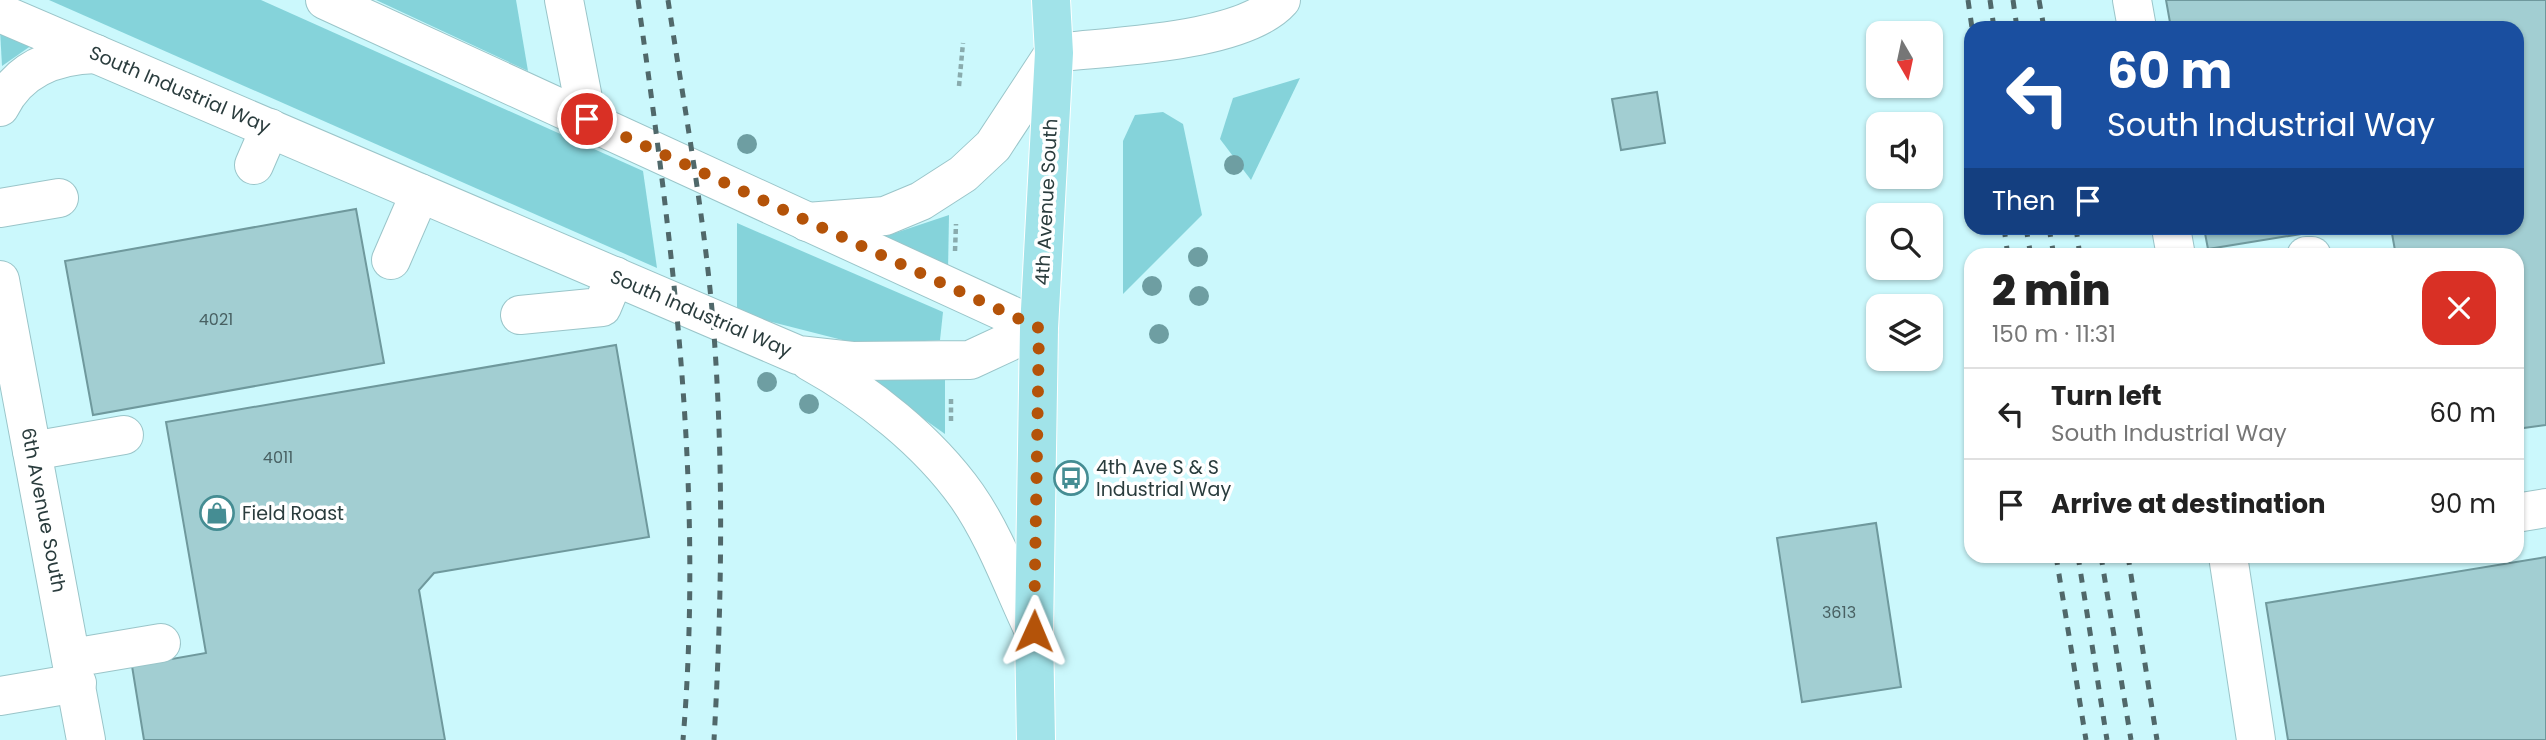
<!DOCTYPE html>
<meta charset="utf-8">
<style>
:root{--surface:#fff;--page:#f2f2f2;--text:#222;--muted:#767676;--line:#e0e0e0}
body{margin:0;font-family:Poppins,sans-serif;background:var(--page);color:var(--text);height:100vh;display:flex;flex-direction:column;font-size:26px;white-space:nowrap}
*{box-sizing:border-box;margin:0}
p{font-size:23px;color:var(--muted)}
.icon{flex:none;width:38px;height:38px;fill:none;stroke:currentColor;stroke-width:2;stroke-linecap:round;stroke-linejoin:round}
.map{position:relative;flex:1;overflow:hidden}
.side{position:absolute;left:1964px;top:248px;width:560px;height:315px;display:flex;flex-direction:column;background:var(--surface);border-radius:21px;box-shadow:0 2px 5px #0004}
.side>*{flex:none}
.hud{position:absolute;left:1964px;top:21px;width:560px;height:214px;border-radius:21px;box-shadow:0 2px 5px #0004;background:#1a4fa0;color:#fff;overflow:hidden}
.needle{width:46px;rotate:171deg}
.tools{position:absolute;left:1866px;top:21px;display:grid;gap:14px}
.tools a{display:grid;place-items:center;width:77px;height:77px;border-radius:14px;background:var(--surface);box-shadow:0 2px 5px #0004;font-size:35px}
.pin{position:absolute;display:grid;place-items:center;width:60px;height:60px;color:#fff;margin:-30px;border:4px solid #fff;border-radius:50%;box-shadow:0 2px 7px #0007}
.me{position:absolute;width:77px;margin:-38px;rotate:1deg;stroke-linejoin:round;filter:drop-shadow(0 0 5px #0008)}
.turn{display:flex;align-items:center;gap:24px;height:147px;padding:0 28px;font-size:32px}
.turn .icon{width:91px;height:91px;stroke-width:2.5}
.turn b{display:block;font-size:49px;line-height:60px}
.then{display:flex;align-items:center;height:66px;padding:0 28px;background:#0003;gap:14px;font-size:26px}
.round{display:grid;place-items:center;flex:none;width:74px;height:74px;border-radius:21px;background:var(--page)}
.head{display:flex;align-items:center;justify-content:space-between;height:119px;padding:0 28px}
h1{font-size:42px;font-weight:800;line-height:52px}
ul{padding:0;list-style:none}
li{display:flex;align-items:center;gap:21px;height:91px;padding:0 28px;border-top:2px solid var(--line)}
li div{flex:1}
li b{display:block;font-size:26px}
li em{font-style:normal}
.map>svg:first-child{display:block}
.green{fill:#85d3da}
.building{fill:#a2ced2;stroke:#6f999d;stroke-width:2}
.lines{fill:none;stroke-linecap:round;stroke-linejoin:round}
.minor-casing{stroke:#9ac5c9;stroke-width:40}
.major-casing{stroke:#fff;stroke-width:40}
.path{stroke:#89abad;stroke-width:4.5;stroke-dasharray:5 3.5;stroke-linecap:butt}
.minor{stroke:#fff;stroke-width:38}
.major{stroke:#a1e3e9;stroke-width:38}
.rail{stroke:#50686a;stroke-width:5;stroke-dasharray:9 9;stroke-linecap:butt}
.tree{fill:#6e9ea2}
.route{stroke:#b45309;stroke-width:12;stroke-dasharray:0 21.6}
.labels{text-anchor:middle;stroke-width:7;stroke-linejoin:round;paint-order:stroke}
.number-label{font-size:16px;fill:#486062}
.street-label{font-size:19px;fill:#2a3c3d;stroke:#fff}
.poi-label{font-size:19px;fill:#2a3c3d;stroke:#fff;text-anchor:start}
</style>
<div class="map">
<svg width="2546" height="740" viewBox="0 0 2546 740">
<rect width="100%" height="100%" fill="#cbf8fc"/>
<!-- green -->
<g class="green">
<path d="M49,0H261L643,171L657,268Z"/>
<path d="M376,0H516L528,71Z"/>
<path d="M0,30L35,43L2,66Z"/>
<path d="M1300,78L1251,180L1220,139L1233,98Z"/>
<path d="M1163,112L1183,124L1202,215L1123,294V141L1135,115Z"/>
<path d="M949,215L948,271L877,239Z"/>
<path d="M737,223L943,312L940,340L862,345L737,313Z"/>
<path d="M866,378H945V434Z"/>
</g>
<!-- building -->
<g class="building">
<path d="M2166,0H2546V425L2516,429V256H2396L2391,228H2516V28H2171Z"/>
<path d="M1657,92L1665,143L1621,150L1612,99Z"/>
<path d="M356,209L384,363L93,415L65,261Z"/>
<path d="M2204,228H2338L2208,249Z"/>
<path d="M616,345L649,537L434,573L419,590L445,740H144L132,666L206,653L166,422Z"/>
<path d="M1876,523L1901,687L1802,702L1777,538Z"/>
<path d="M2546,557V740H2288L2266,603Z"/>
</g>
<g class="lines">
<!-- minor casing -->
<g class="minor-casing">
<g id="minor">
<path d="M325,0L1039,328"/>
<path d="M564,0L587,119"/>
<path d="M2132,0L2137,28"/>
<path d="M0,13L798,355L852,361L970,360L1039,328"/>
<path d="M0,107C19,68 56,55 96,54"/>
<path d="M254,165L270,128"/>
<path d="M0,208L59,198"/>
<path d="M807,222L885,216L921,201L963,174L993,146L1054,53C1112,46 1243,43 1281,0"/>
<path d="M2171,228L2176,256"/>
<path d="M2306,256H2312"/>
<path d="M391,260L420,193"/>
<path d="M0,280L86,740"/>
<path d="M520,315L602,307L615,276"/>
<path d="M809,361C867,393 928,441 967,496C995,536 1013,587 1034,631"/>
<path d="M32,451L124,435"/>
<path d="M2516,513L2546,508"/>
<path d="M2228,556L2256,740"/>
<path d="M72,658L161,643"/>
<path d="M0,696L77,683"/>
</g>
</g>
<!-- major casing -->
<g class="major-casing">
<path id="major" d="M1036,740L1034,631L1039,328L1054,53L1051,0"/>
</g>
<!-- path -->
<g class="path">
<path d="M959,86L963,43"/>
<path d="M955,251L956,224"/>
<path d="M951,421V398"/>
</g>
<!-- minor -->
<use href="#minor" class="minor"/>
<!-- major -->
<use href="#major" class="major"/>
<!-- rail -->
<g class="rail">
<path d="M638,0C673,249 704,488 683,740"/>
<path d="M668,0C684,106 704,214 713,321C724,461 722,600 714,740"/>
<path d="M1968,0L1972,28"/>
<path d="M1990,0L1994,28"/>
<path d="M2013,0L2017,28"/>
<path d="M2039,0L2044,28"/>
<path d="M2004,228L2008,256"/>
<path d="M2026,228L2031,256"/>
<path d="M2049,228L2054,256"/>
<path d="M2076,228L2080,256"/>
<path d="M2056,556L2086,740"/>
<path d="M2078,556L2107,740"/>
<path d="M2101,556L2131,740"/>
<path d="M2128,556L2157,740"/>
</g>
</g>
<!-- trees -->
<g class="tree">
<circle cx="747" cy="144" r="10"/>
<circle cx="1234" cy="165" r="10"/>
<circle cx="1198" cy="257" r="10"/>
<circle cx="1152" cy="286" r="10"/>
<circle cx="1199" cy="296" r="10"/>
<circle cx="1159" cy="334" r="10"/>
<circle cx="767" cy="382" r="10"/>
<circle cx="809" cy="404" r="10"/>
</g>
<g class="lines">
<!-- route -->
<path class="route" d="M587,119L1039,328L1034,631"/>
</g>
<!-- icons -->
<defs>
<g id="bus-ring" transform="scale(1.75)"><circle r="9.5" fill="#fff" stroke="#458d93" stroke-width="1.5"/><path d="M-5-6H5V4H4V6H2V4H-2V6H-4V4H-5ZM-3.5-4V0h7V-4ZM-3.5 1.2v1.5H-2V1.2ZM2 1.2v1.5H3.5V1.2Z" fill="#458d93"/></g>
<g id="shop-ring" transform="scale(1.75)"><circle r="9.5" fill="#fff" stroke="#458d93" stroke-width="1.5"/><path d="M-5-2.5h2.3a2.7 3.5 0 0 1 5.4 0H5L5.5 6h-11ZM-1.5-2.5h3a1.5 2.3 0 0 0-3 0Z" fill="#458d93"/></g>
</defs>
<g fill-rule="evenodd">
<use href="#bus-ring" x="1071" y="478"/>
<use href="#shop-ring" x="217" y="513"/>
</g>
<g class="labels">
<!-- number labels -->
<g class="number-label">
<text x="216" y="325">4021</text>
<text x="278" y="463">4011</text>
<text x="1839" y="618">3613</text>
</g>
<!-- street labels -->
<g class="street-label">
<text transform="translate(180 89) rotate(23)" y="7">South Industrial Way</text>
<text transform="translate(1046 202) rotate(-87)" y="7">4th Avenue South</text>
<text transform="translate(701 313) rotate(23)" y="7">South Industrial Way</text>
<text transform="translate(44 510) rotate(79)" y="7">6th Avenue South</text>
</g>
<!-- poi labels -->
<g class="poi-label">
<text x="1096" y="474">4th Ave S &amp; S<tspan x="1096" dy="22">Industrial Way</tspan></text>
<text x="242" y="520">Field Roast</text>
</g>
</g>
</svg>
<div class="tools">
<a><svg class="needle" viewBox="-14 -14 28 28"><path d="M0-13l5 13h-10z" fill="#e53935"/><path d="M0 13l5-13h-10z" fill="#767676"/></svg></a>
<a><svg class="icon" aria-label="sound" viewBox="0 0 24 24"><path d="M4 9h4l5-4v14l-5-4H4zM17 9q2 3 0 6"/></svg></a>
<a><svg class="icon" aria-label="search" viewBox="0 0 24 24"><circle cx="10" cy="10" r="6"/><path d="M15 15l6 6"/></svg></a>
<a><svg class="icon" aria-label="layers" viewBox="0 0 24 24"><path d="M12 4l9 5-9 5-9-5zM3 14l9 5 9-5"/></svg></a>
</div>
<div class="pin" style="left:587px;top:119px;background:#d93025"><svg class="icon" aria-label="arrive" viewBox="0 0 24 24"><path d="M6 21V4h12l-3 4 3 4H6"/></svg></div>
<svg class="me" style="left:1034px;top:631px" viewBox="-20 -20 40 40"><path d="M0-17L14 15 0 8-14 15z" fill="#b45309" stroke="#fff" stroke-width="4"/></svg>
<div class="hud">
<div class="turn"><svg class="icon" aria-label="left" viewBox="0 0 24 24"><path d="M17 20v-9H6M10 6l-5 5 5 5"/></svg><div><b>60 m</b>South Industrial Way</div></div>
<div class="then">Then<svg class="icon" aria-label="arrive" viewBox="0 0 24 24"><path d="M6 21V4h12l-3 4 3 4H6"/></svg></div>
</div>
<section class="side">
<div class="head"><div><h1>2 min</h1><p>150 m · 11:31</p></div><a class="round" style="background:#d93025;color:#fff"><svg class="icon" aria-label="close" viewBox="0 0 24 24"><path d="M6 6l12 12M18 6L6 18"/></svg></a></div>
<ul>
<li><svg class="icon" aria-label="left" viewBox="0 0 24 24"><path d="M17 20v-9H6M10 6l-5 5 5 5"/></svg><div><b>Turn left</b><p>South Industrial Way</p></div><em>60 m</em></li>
<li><svg class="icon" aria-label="arrive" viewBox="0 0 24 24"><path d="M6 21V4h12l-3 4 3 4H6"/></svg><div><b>Arrive at destination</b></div><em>90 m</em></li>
</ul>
</section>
</div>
